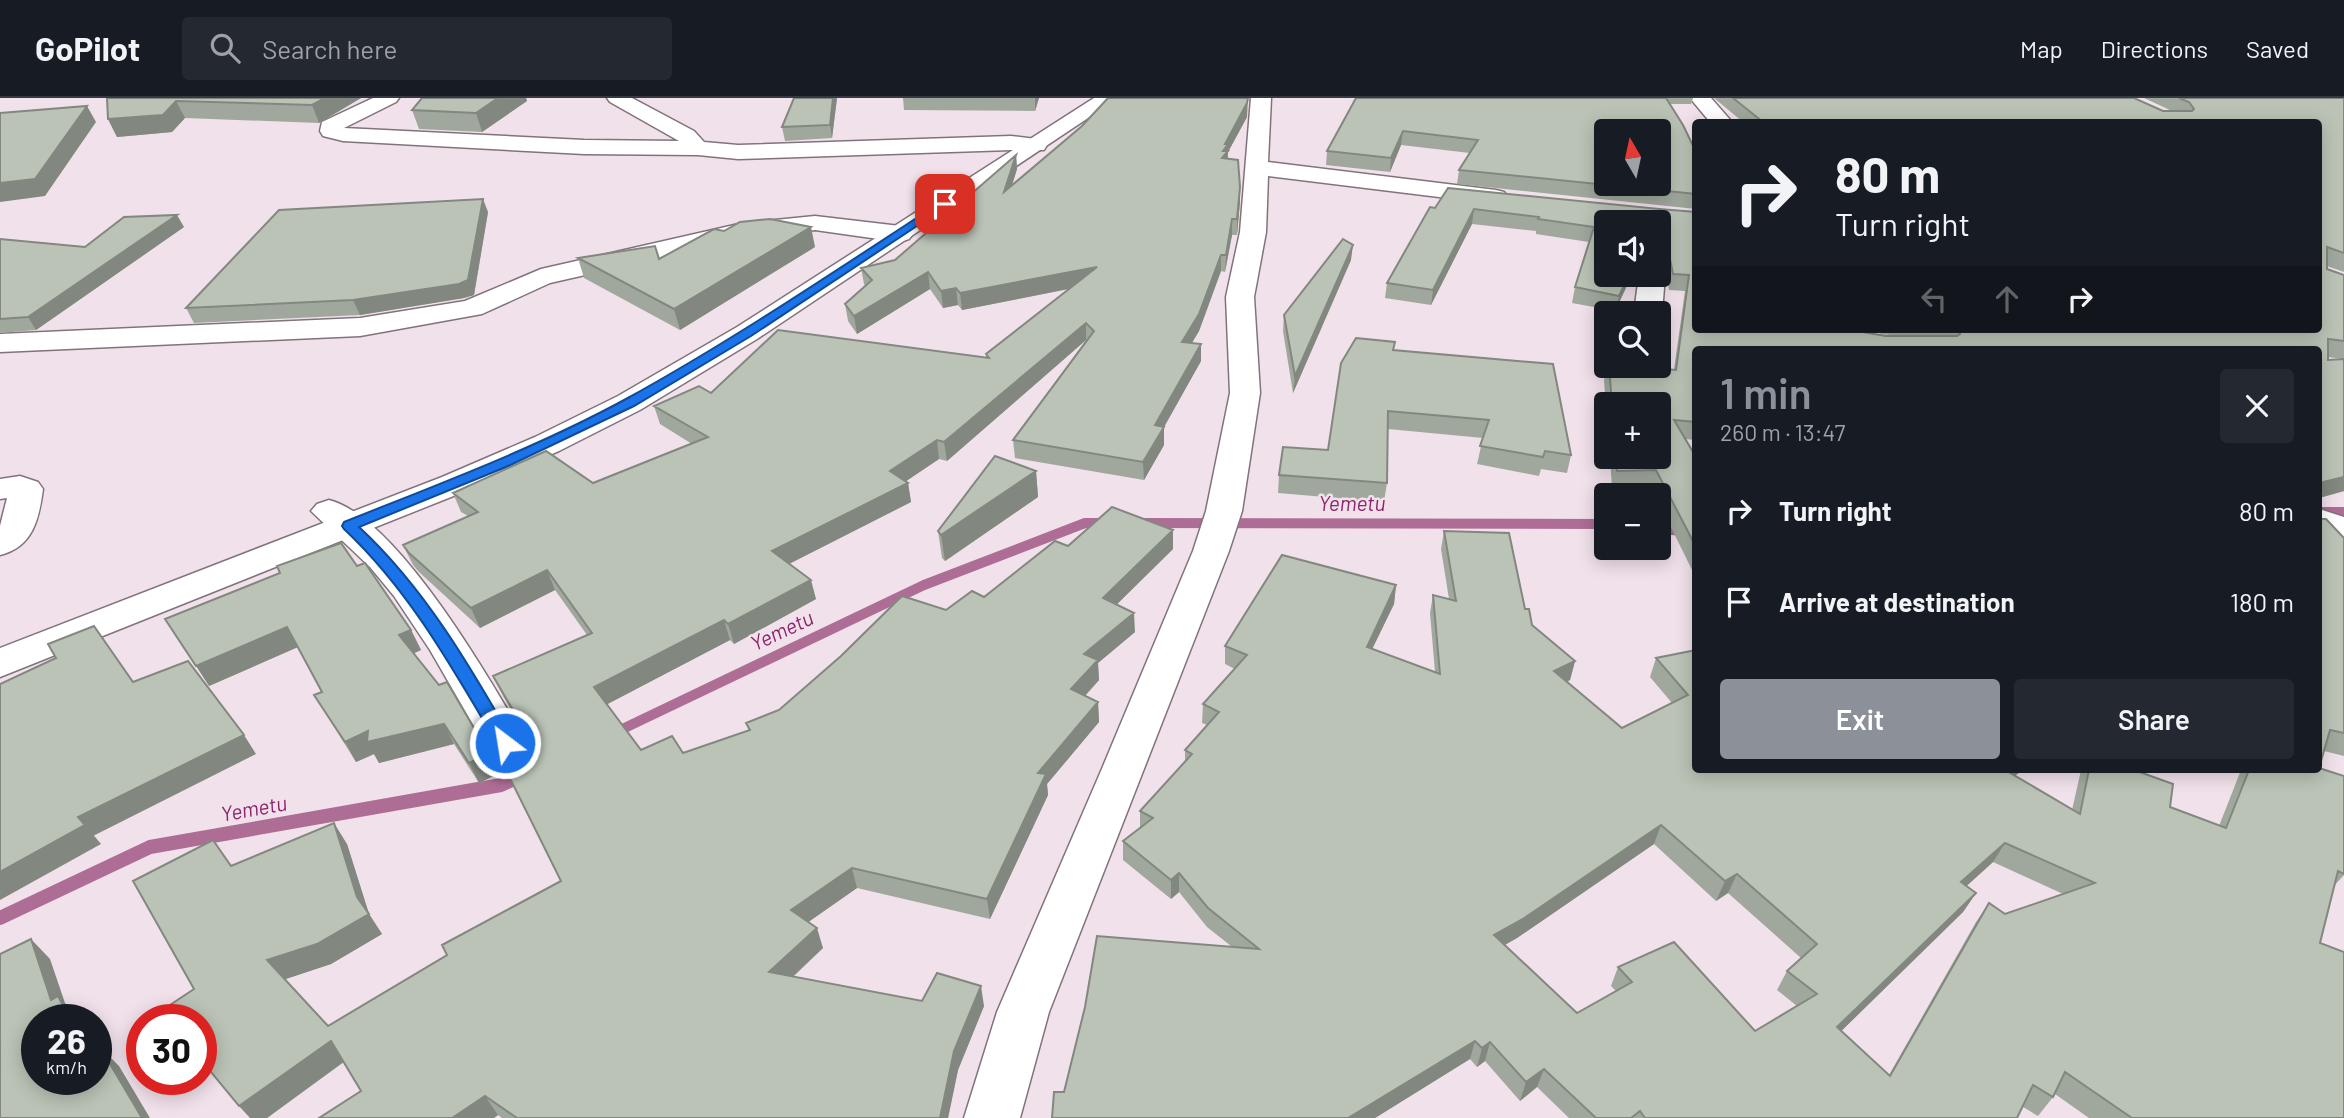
<!DOCTYPE html>
<meta charset="utf-8">
<style>
:root{--surface:#171b24;--page:#242831;--text:#f1f3f6;--muted:#9ea1a6;--line:#363941;--accent:#8c9099}
body{margin:0;font-family:Barlow,sans-serif;background:var(--page);color:var(--text);height:100vh;display:flex;flex-direction:column;font-size:26px;white-space:nowrap}
*{box-sizing:border-box;margin:0}
p{font-size:23px;color:var(--muted)}
.icon{flex:none;width:38px;height:38px;fill:none;stroke:currentColor;stroke-width:2;stroke-linecap:round;stroke-linejoin:round}
.map{position:relative;flex:1;overflow:hidden}
.panel{position:absolute;left:1692px;top:248px;width:630px;height:427px;display:flex;flex-direction:column;background:var(--surface);border-radius:7px;box-shadow:0 4px 18px #0003}
.panel>*{flex:none}
.guide{position:absolute;left:1692px;top:21px;width:630px;height:214px;border-radius:7px;box-shadow:0 4px 18px #0003;background:#171b24;color:var(--text);overflow:hidden}
.needle{width:46px;rotate:351deg}
.fabs{position:absolute;left:1594px;top:21px;display:grid;gap:14px}
.fabs a{display:grid;place-items:center;width:77px;height:77px;border-radius:7px;background:var(--surface);box-shadow:0 4px 18px #0003;font-size:35px}
.speed{position:absolute;left:21px;top:906px;display:flex;gap:14px;font-size:35px;font-weight:700;text-align:center}
.speed>*{display:grid;place-content:center;width:91px;height:91px;border-radius:50%;background:var(--surface);box-shadow:0 4px 18px #0003;line-height:1}
.speed small{font-size:18px;font-weight:400}
.speed .limit{border:10px solid #d22;background:#fff;color:#111}
.pin{position:absolute;display:grid;place-items:center;width:60px;height:60px;color:#fff;margin:-30px;border-radius:14px;box-shadow:0 4px 10px #0006}
.me{position:absolute;width:77px;margin:-38px;rotate:329deg;stroke-linejoin:round;filter:drop-shadow(0 0 5px #0008)}
.turn{display:flex;align-items:center;gap:24px;height:147px;padding:0 28px;font-size:32px}
.turn .icon{width:91px;height:91px;stroke-width:2.5}
.turn b{display:block;font-size:49px;line-height:60px}
.lanes{display:flex;align-items:center;height:66px;padding:0 28px;background:#0003;justify-content:center;gap:35px;direction:ltr}
.lanes .off{opacity:.35}
.round{display:grid;place-items:center;flex:none;width:74px;height:74px;border-radius:7px;background:var(--page)}
.overview{display:flex;align-items:center;justify-content:space-between;height:119px;padding:0 28px}
h1{font-size:42px;font-weight:600;line-height:52px;color:var(--accent)}
.cta{display:flex;gap:14px;margin-top:auto;padding:14px 28px}
.cta a{flex:1;height:80px;border-radius:7px;background:var(--accent);color:#fff;font-size:28px;font-weight:600;line-height:80px;text-align:center}
.cta a+a{background:var(--page);color:var(--text)}
ul{padding:0;list-style:none}
li{display:flex;align-items:center;gap:21px;height:91px;padding:0 28px}
li div{flex:1}
li b{display:block;font-size:26px}
li em{font-style:normal}
header{display:flex;align-items:center;gap:42px;box-sizing:border-box;height:98px;padding:0 35px;background:var(--surface);border-bottom:2px solid var(--line)}
header strong{font-size:33px}
nav{display:flex;gap:38px;margin-inline-start:auto;font-size:24px}
.search{width:490px;height:63px;background:var(--page);display:flex;align-items:center;gap:18px;box-sizing:border-box;padding:0 24px;border-radius:7px;color:var(--muted);font-size:26px}
.map>svg:first-child{display:block}
.lines{fill:none;stroke-linecap:round;stroke-linejoin:round}
.stream-far1{stroke:#ae6d95;stroke-width:10}
.stream{stroke:#ae6d95;stroke-width:14}
.minor-casing{stroke:#81737b;stroke-width:3}
.highway-casing{stroke:#81737b;stroke-width:3}
.minor{fill:#fff;fill-rule:evenodd}
.highway{fill:#fff;fill-rule:evenodd}
.wall{fill:#a0a89d;fill-rule:evenodd}
.shaded-wall{fill:#82887f}
.building{fill:#bac3b6;stroke:#82887f;stroke-width:2;fill-rule:evenodd}
.route{fill:#1a73e8;stroke:#114b97;stroke-width:2}
.labels{text-anchor:middle;stroke-width:5;stroke-linejoin:round;paint-order:stroke}
.water-label{font-size:21px;font-style:italic;fill:#8c256c;stroke:#f1e1ea}
</style>
<header>
<strong>GoPilot</strong>
<div class="search"><svg class="icon" aria-label="search" viewBox="0 0 24 24"><circle cx="10" cy="10" r="6"/><path d="M15 15l6 6"/></svg>Search here</div>
<nav><a>Map</a><a>Directions</a><a>Saved</a></nav>
</header>
<div class="map">
<svg width="2344" height="1020" viewBox="0 0 2344 1020">
<rect width="100%" height="100%" fill="#f1e1ea"/>
<g class="lines">
<!-- stream-far1 -->
<g class="stream-far1">
<path d="M2319,414H2344"/>
<path d="M1140,425L1606,426"/>
<path d="M1659,431L1696,434"/>
<path d="M612,636L924,487L1085,425H1107"/>
</g>
<!-- stream -->
<path class="stream" d="M0,820L150,749L501,687L524,676"/>
<!-- minor casing -->
<g class="minor-casing">
<g id="minor">
<path d="M373,0H399L396,4L344,30L584,42L679,43L610,4L607,0H632L694,33L704,44L738,47L1011,38L1044,42L1047,47L1044,52H1011L738,61L698,57L584,56L343,43L323,38L320,33L322,24Z"/>
<path d="M1251,0H1271L1268,64L1496,92L1504,94L1508,99L1504,104L1496,106L1268,78L1266,134L1254,199L1260,295L1242,413L1229,453L1049,914L1020,1020H964L997,914L1101,673L1193,453L1206,413L1230,295L1226,199L1240,134Z"/>
<path d="M1690,0H1711L1732,24H1710Z"/>
<path d="M815,118L900,128L909,131L913,136L909,141L900,144L815,132L743,141L550,185L482,216L360,238L0,254V236L360,220L465,203L541,171L743,125Z"/>
<path d="M1659,171L1665,177L1662,215L1659,219V215H1634L1639,177H1659Z"/>
<path d="M20,378L38,384L43,391C39,421 33,449 0,457V428L7,400L0,401V381Z"/>
<path d="M329,402C397,419 492,584 527,645L520,656L505,661L490,656L430,552L394,498L370,469L311,413L317,406Z"/>
<path d="M2319,411L2344,419V443L2319,434Z"/>
</g>
</g>
<!-- highway casing -->
<g class="highway-casing">
<path id="highway" d="M1094,0H1118L757,241L640,312L559,353L466,393L0,579V550L442,379L535,339L618,298L737,229Z"/>
</g>
<!-- minor -->
<use href="#minor" class="minor"/>
<!-- highway -->
<use href="#highway" class="highway"/>
</g>
<!-- wall -->
<g class="wall">
<path d="M107,0H361L319,25L185,20L172,34L117,39L108,21Z"/>
<path d="M422,0H526L527,3L482,34L419,31L412,12Z"/>
<path d="M837,0L832,40L785,43L782,29Z"/>
<path d="M903,0H1039L1035,13L904,12Z"/>
<path d="M1356,0H1693L1691,6H1670L1696,54V111L1457,86L1459,72L1470,55L1401,47L1390,74L1326,67L1327,53Z"/>
<path d="M1714,0H2134L2163,13H2172L2144,0H2344V174L2327,168V171L2344,177V393L2319,400V252H1696V342L1685,341L1696,359V480L1659,405V397H1655L1651,389L1612,391L1610,359H1659V306H1606V312L1604,282L1608,268H1638L1652,274L1674,271L1685,193L1669,192L1659,138V124H1657L1660,111L1696,114V231L1848,232L1886,238H1898L1882,236L1866,231H2319V24H1743ZM2328,259L2343,261L2328,262Z"/>
<path d="M1247,19L1228,54V61L1240,104L1237,137H1232L1225,174L1221,173L1199,233L1192,245L1201,246V263L1164,329V347L1144,382L1015,360L1013,342L1086,242L947,363L939,361L906,383L908,385L911,404L789,466L816,501L734,546L730,542L607,606L641,652L683,655L749,633L746,625L779,612L946,512L984,499L1068,448L1173,451L1117,506L1135,534L1098,565L1099,582L1085,598L1098,604L1099,624L1047,686L1048,697L990,821L857,790L808,824L823,850L793,879L922,903L984,908L958,972L948,1020H502L498,1017L494,1020H319L361,993L344,964L267,1020H250L194,891L232,768L347,746L369,816L382,836L331,866L285,881L328,928L447,857L561,783L506,672L479,685L454,646L379,665L374,656L356,664L314,597L322,594L298,549L209,588L357,468L411,532L421,552L414,555L478,637L494,643L511,638L519,626L503,598L493,578L587,537L555,492L480,530L419,474L413,467L403,447L468,418L461,414L453,395L593,385L692,346L660,326L654,308L711,295L986,260V256L1069,191L962,212L958,207L943,210L930,191L857,236L848,223L845,206L866,188L864,186L861,170L895,162L1016,57L1017,71L1012,87Z"/>
<path d="M1435,110L1660,111L1656,124H1606L1632,177L1615,213L1572,205L1575,189L1589,144L1536,136V133L1472,126L1431,207L1385,200L1387,185Z"/>
<path d="M488,114L474,197L464,200L360,217L194,225L186,210Z"/>
<path d="M184,129L36,232L0,235V141L85,149Z"/>
<path d="M815,149L680,232L584,180L578,160L659,161Z"/>
<path d="M1351,162L1293,295L1283,233L1284,217Z"/>
<path d="M1394,253L1571,357L1567,375L1541,371L1539,378L1477,366L1483,340L1388,331L1387,385L1384,404L1278,395L1279,377L1328,352Z"/>
<path d="M1036,373L1038,399L945,463L942,460L938,433Z"/>
<path d="M1444,433L1525,511L1532,527L1575,563L1570,582L1567,584L1622,630L1672,605L1650,579L1656,560L2015,678L2072,712L2081,672H2134L2170,709L2219,728L2241,672H2319L2344,440V658L2324,653L2319,670L2344,678V777L2334,788L2320,845L2344,1020H2089L2055,996L2053,999L2038,1018L2023,1009L2017,1020H1569L1537,989L1520,1003L1485,963L1477,969L1470,961L1375,1020H1052L1064,994L1231,848L1207,829L1179,794L1171,801L1123,762V743L1140,730V713L1185,664V652L1207,627L1202,625L1203,606L1235,571L1225,566V548L1396,487L1394,506L1372,551L1435,574L1430,515L1433,497L1449,501L1441,451ZM1654,746L1716,803L1728,795L1801,860L1787,873L1777,892L1797,908L1755,933L1618,869L1611,888L1616,893L1577,915L1505,847L1517,840ZM1993,764L2063,796L2005,816L1989,805L1976,824L1889,977L1841,933L1963,814L1976,795L1966,788Z"/>
</g>
<!-- shaded-wall -->
<g class="shaded-wall">
<path d="M325,0H361L319,25L312,7Z"/>
<path d="M498,0H526L527,3L482,34L476,15Z"/>
<path d="M833,0H837L832,40L830,27Z"/>
<path d="M1035,0H1039L1035,13Z"/>
<path d="M1248,0L1247,19L1228,54L1227,68L1222,60L1225,46Z"/>
<path d="M176,3L185,20L172,34L117,39L108,21Z"/>
<path d="M87,8L96,24L45,98L0,104V85Z"/>
<path d="M1403,33L1401,47L1390,74L1391,60Z"/>
<path d="M1016,57L1017,71L1005,110L1004,94Z"/>
<path d="M1240,89V104L1237,137V121Z"/>
<path d="M483,101L488,114L474,197L464,200L360,217L353,202Z"/>
<path d="M1474,111L1472,126L1431,207L1433,192Z"/>
<path d="M177,117L184,129L36,232L28,219Z"/>
<path d="M1232,121V137L1225,174L1226,157Z"/>
<path d="M811,129L815,149L680,232L674,211Z"/>
<path d="M1353,147L1351,162L1293,295L1295,278Z"/>
<path d="M1221,157V173L1199,233L1182,261V244Z"/>
<path d="M1097,169L1098,185L962,212L960,195Z"/>
<path d="M928,174L930,191L857,236L854,218Z"/>
<path d="M1629,177H1632L1615,213L1619,198Z"/>
<path d="M956,190L958,207L943,210L941,193Z"/>
<path d="M1086,225V242L947,363L944,344Z"/>
<path d="M1201,246V263L1164,329V347L1144,382L1143,364L1155,327Z"/>
<path d="M937,342L939,361L893,392L890,373Z"/>
<path d="M1036,373L1038,399L945,463L941,437Z"/>
<path d="M2344,379V393L2319,400V386Z"/>
<path d="M908,385L911,404L777,472L772,453Z"/>
<path d="M1173,432V451L1104,519L1103,500Z"/>
<path d="M547,472L555,492L480,530L471,510Z"/>
<path d="M811,482L816,501L734,546L728,526Z"/>
<path d="M1396,487L1394,506L1364,568L1367,549Z"/>
<path d="M1134,515L1135,534L1098,565L1099,582L1073,611L1071,591L1084,556Z"/>
<path d="M724,522L730,542L602,609L594,589Z"/>
<path d="M287,529L298,549L209,588L196,568Z"/>
<path d="M411,532L421,552L410,557L399,537Z"/>
<path d="M1575,563L1570,582L1549,592L1554,573Z"/>
<path d="M1098,604L1099,624L1047,686L1048,697L990,821L987,801L1038,675Z"/>
<path d="M444,626L454,646L379,665L374,656L356,664L345,644L368,633Z"/>
<path d="M244,637L256,656L93,738L78,719Z"/>
<path d="M496,652L506,672L479,685L469,665Z"/>
<path d="M2008,672H2023L1995,692Z"/>
<path d="M334,725L347,746L369,816L382,836L331,866L283,882L267,862L357,799Z"/>
<path d="M85,727L101,746L0,802V774Z"/>
<path d="M1661,727L1654,746L1517,840L1488,856L1494,837Z"/>
<path d="M2005,745L1993,764L1949,804L1961,784Z"/>
<path d="M852,770L857,790L797,832L791,812Z"/>
<path d="M1179,775V794L1171,801V782Z"/>
<path d="M1737,776L1728,795L1716,803L1725,783Z"/>
<path d="M1976,795L1963,814L1826,948L1837,929Z"/>
<path d="M817,830L823,850L776,894L769,874Z"/>
<path d="M31,841L50,861L65,905L77,918L80,922H71L51,902Z"/>
<path d="M981,888L984,908L958,972L948,1020H940L954,953Z"/>
<path d="M331,943L346,962L267,1020H250L239,1008Z"/>
<path d="M1475,943L1470,961L1375,1020H1348Z"/>
<path d="M1490,944L1485,963L1477,969L1482,950Z"/>
<path d="M100,949L119,968L150,1020H142Z"/>
<path d="M1544,971L1537,989L1520,1003L1526,984Z"/>
<path d="M485,998L498,1017L494,1020H452Z"/>
</g>
<!-- building -->
<g class="building">
<path d="M107,0H325L312,7L176,3L163,17L108,21Z"/>
<path d="M422,0H498L476,15L412,12Z"/>
<path d="M794,0H833L830,27L782,29Z"/>
<path d="M1108,0H1248L1247,5L1225,46H1228L1223,53H1228L1222,60L1238,62L1240,89L1237,121H1232L1226,157H1221L1199,216L1182,244L1201,246L1155,327L1164,329L1143,364L1013,342L1094,233L1086,225L944,344L937,342L890,373L908,385L772,453L811,482L728,526L724,522L594,589L641,652L672,638L683,655L750,632L746,625L779,612L841,558L902,498L946,512L972,493L984,499L1055,443L1068,448L1112,409L1173,432L1103,500L1134,515L1084,556L1098,562L1071,591L1098,604L1038,675L1046,676L987,801L852,770L791,812L817,830L769,874L922,903L937,875L981,888L954,953L940,1020H517L485,998L452,1020H319L361,993L331,943L239,1008L201,962V922H168L161,913L194,891L133,783L213,742L231,768L334,725L357,799L369,816L317,846L267,862L328,928L447,857L442,847L561,783L496,652L469,665L444,626L367,644L368,633L345,644L314,597L322,594L287,529L196,568L165,521L280,475L277,468L341,445L357,468L365,465L411,532L399,537L439,587L447,584L478,637L494,643L511,638L520,624L493,578L592,535L547,472L471,510L409,455L403,447L478,414L453,395L546,353L593,385L708,339L654,308L699,288L711,295L778,232L989,260L986,256L1097,169L960,195L956,190L941,193L928,174L854,218L845,206L872,182L861,170L895,162L1016,57L1004,94L1082,28Z"/>
<path d="M1356,0H1666L1683,27L1696,54V96L1459,72L1478,42L1403,33L1391,60L1327,53ZM1606,33H1659V86H1606Z"/>
<path d="M1733,0H2134L2163,13H2192L2194,11L2189,4L2179,0H2344V155L2327,149V171L2344,177V243L2328,241V262L2344,261V379L2319,385V252H1696V324L1674,322L1696,359V449L1656,372L1617,373L1616,359H1659V306H1612L1609,268H1638L1652,274L1665,271L1676,272L1689,177L1673,176L1660,111L1696,114V231H1845L1886,238H1957L1960,236L1956,231H2319V24H1763Z"/>
<path d="M87,8L35,81L0,85V15Z"/>
<path d="M1448,90L1660,111L1653,124H1606V177H1629L1619,198L1575,189L1594,129L1538,121L1539,119L1474,111L1433,192L1387,185L1430,109L1435,110Z"/>
<path d="M483,101L468,182L459,186L353,202L186,210L279,112Z"/>
<path d="M177,117L28,219L0,221V141L85,149L124,119Z"/>
<path d="M770,121L811,129L674,211L578,160L655,148L659,161L714,131L724,133L740,124Z"/>
<path d="M1343,141L1353,147L1295,278L1284,217Z"/>
<path d="M1356,240L1395,244L1393,252L1553,266L1571,357L1545,353L1543,359L1480,348L1489,322L1388,313L1387,385L1279,377L1283,349L1328,352L1341,265Z"/>
<path d="M995,358L1036,373L941,437L938,433Z"/>
<path d="M2319,421H2326L2344,440V635L2330,632L2319,670L2344,678V776L2338,773L2320,845L2344,854V1020H2132L2065,974L2053,999L2033,987L2017,1020H1645L1640,1013L1631,1020H1596L1544,971L1526,984L1490,944L1482,950L1475,943L1348,1020H1052L1054,994H1064L1085,909L1097,838L1259,851L1208,810L1179,775L1171,782L1123,743L1153,720L1140,713L1192,656L1185,652L1219,614L1203,606L1247,557L1225,548L1282,457L1396,487L1367,549L1440,576L1433,497L1456,503L1444,433L1509,435L1525,511H1529L1532,527L1575,563L1554,573L1622,630L1688,597L1656,560L1696,552V672H2008L2007,673L2080,716L2089,672H2134L2173,686L2170,709L2226,730L2249,672H2319ZM1661,727L1725,783L1737,776L1817,846L1787,873L1817,896L1755,933L1674,844L1618,869L1632,884L1577,915L1494,837L1523,821ZM2005,745L2095,785L2005,816L1989,805L1890,978L1837,929L1976,795L1961,784Z"/>
<path d="M94,528L133,584L188,563L244,637L78,719L85,727L0,774V586L56,560L48,546Z"/>
<path d="M31,841L51,902L58,898L71,922H37V982H96V951L100,949L142,1020H0V856Z"/>
</g>
<!-- route -->
<path class="route" d="M941,104L950,106L751,238L634,308L506,369L359,429C424,489 470,568 514,645L511,649H499C453,571 410,493 344,431L342,428L344,424C439,386 536,350 626,301C735,241 838,171 941,104Z"/>
<g class="labels">
<!-- water labels -->
<g class="water-label">
<text x="1352" y="413">Yemetu</text>
<text transform="translate(782 533) rotate(-25)" y="7">Yemetu</text>
<text transform="translate(254 711) rotate(-10)" y="7">Yemetu</text>
</g>
</g>
</svg>
<div class="fabs">
<a><svg class="needle" viewBox="-14 -14 28 28"><path d="M0-13l5 13h-10z" fill="#e53935"/><path d="M0 13l5-13h-10z" fill="#9ea1a6"/></svg></a>
<a><svg class="icon" aria-label="sound" viewBox="0 0 24 24"><path d="M4 9h4l5-4v14l-5-4H4zM17 9q2 3 0 6"/></svg></a>
<a><svg class="icon" aria-label="search" viewBox="0 0 24 24"><circle cx="10" cy="10" r="6"/><path d="M15 15l6 6"/></svg></a>
<a>+</a>
<a>−</a>
</div>
<div class="speed"><div>26<small>km/h</small></div><div class="limit">30</div></div>
<div class="pin" style="left:945px;top:106px;background:#d93025"><svg class="icon" aria-label="arrive" viewBox="0 0 24 24"><path d="M6 21V4h12l-3 4 3 4H6"/></svg></div>
<svg class="me" style="left:505px;top:645px" viewBox="-20 -20 40 40"><circle r="17" fill="#1a73e8" stroke="#fff" stroke-width="3"/><path d="M0-11L8 9 0 5-8 9z" fill="#fff"/></svg>
<div class="guide">
<div class="turn"><svg class="icon" aria-label="right" viewBox="0 0 24 24"><path d="M7 20v-9h11M14 6l5 5-5 5"/></svg><div><b>80 m</b>Turn right</div></div>
<div class="lanes"><svg class="icon off" aria-label="left" viewBox="0 0 24 24"><path d="M17 20v-9H6M10 6l-5 5 5 5"/></svg><svg class="icon off" aria-label="ahead" viewBox="0 0 24 24"><path d="M12 20V5M6 11l6-6 6 6"/></svg><svg class="icon" aria-label="right" viewBox="0 0 24 24"><path d="M7 20v-9h11M14 6l5 5-5 5"/></svg></div>
</div>
<section class="panel">
<div class="overview"><div><h1>1 min</h1><p>260 m · 13:47</p></div><a class="round"><svg class="icon" aria-label="close" viewBox="0 0 24 24"><path d="M6 6l12 12M18 6L6 18"/></svg></a></div>
<ul>
<li><svg class="icon" aria-label="right" viewBox="0 0 24 24"><path d="M7 20v-9h11M14 6l5 5-5 5"/></svg><div><b>Turn right</b></div><em>80 m</em></li>
<li><svg class="icon" aria-label="arrive" viewBox="0 0 24 24"><path d="M6 21V4h12l-3 4 3 4H6"/></svg><div><b>Arrive at destination</b></div><em>180 m</em></li>
</ul>
<div class="cta"><a>Exit</a><a>Share</a></div>
</section>
</div>
